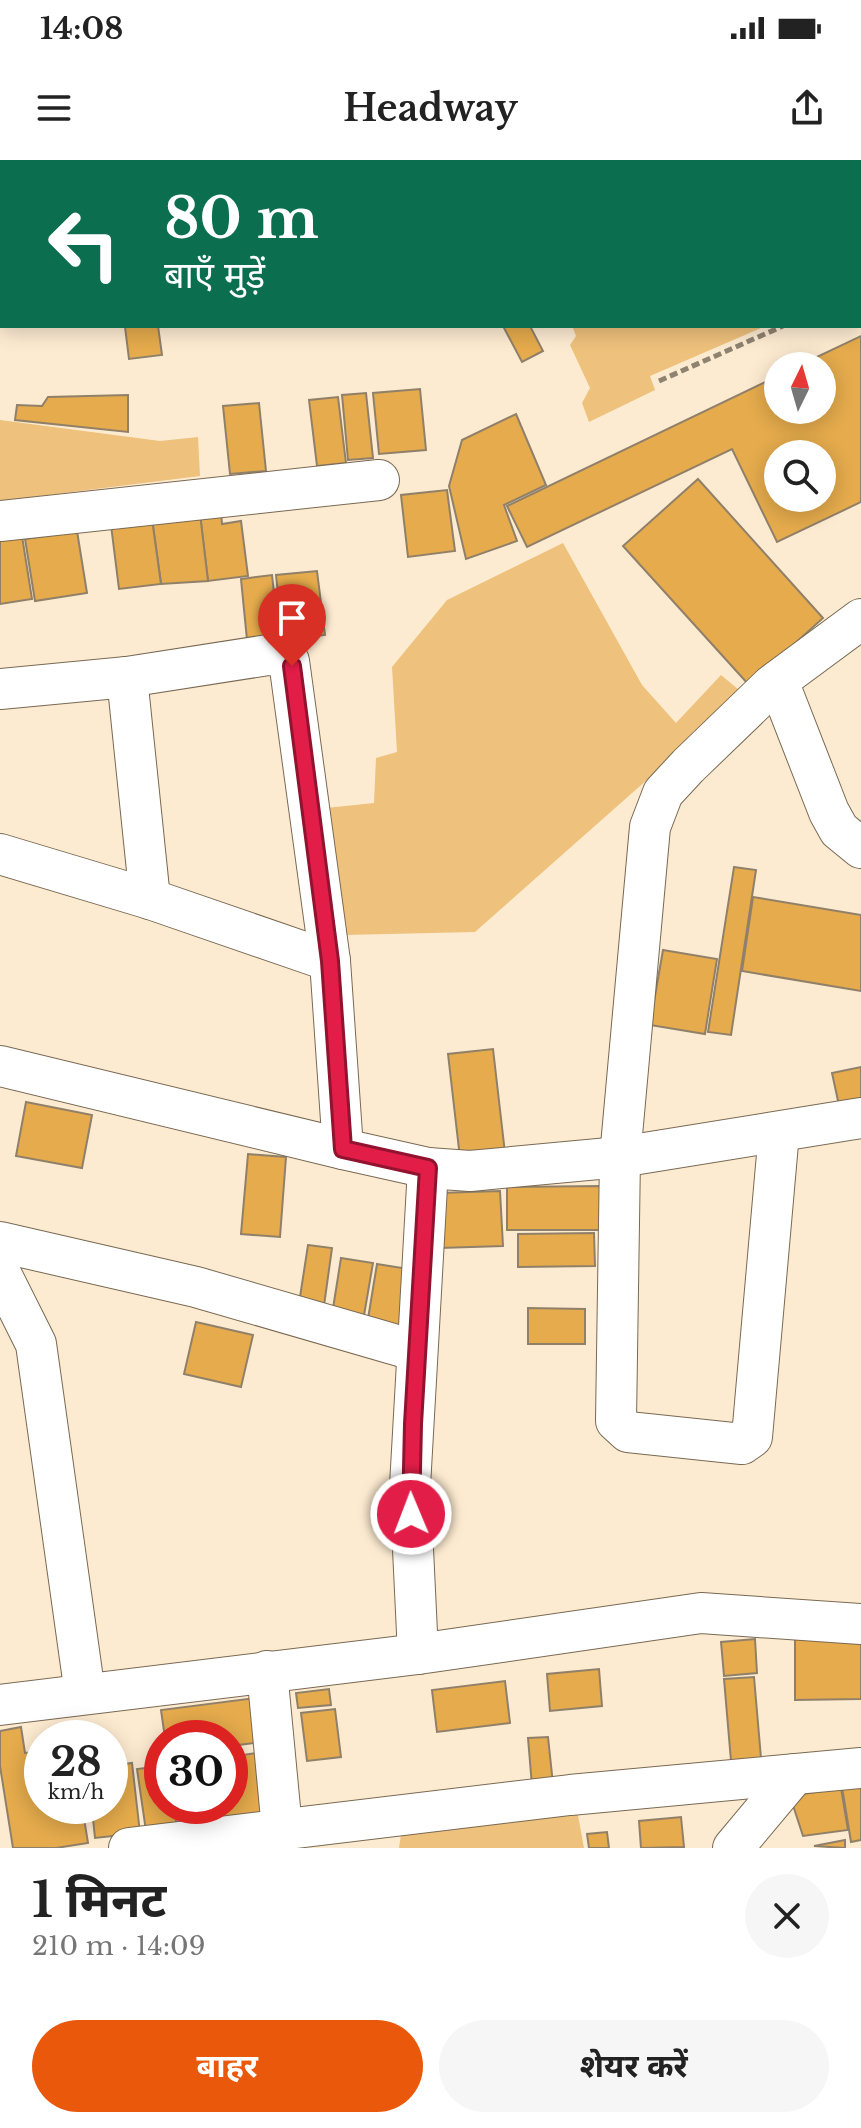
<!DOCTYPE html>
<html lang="hi">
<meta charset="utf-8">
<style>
:root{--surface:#fff;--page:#f6f6f6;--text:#222;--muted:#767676;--accent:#ea580c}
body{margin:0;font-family:"Libre Baskerville","Noto Sans Devanagari",serif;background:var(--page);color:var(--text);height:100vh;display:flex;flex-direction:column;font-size:30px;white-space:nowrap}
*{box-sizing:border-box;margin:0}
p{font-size:26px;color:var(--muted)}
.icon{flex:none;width:44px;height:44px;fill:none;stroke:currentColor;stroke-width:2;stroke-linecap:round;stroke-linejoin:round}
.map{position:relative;height:1688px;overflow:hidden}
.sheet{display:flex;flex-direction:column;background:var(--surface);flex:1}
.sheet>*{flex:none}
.guide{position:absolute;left:0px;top:0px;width:862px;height:168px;box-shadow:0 4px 20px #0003;background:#0b6e4f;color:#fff;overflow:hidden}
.needle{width:52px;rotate:5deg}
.controls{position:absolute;left:764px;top:192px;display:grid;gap:16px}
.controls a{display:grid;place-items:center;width:72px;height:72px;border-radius:50%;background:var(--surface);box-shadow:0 4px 20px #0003;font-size:40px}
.speed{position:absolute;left:24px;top:1560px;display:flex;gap:16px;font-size:40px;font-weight:700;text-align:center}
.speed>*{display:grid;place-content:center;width:104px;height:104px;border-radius:50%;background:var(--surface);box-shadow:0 4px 20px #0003;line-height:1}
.speed small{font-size:20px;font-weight:400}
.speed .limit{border:12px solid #d22;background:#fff;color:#111}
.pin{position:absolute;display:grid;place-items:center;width:68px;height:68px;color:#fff;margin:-82px -34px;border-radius:50% 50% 50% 0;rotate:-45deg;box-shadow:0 0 8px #0007}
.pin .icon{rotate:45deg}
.me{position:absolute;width:88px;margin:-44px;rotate:359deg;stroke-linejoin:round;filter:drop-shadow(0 0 6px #0008)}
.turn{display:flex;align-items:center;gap:28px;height:168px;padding:0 32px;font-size:36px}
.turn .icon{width:104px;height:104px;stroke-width:2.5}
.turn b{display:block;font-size:56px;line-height:68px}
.round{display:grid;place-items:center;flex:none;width:84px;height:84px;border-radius:42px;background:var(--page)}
.headline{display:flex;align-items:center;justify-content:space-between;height:136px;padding:0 32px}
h1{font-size:48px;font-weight:700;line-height:60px}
.button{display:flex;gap:16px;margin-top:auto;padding:16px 32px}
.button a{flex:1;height:92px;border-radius:48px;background:var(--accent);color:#fff;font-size:32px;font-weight:700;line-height:92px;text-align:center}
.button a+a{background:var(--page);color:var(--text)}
.status{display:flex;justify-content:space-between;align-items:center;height:56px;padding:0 40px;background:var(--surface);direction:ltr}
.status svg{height:22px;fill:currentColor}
header{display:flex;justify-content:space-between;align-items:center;height:104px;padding:0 32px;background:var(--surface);font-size:36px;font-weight:700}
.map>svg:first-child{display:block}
.green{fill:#eec17c}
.building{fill:#e5ab4c;stroke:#918069;stroke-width:2;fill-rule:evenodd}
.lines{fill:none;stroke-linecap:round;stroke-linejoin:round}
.minor-casing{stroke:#796953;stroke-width:42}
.path{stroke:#8e8270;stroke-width:5;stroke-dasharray:8 4;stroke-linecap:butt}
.minor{stroke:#fff;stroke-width:40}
.route-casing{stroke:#92132f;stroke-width:20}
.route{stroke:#e11d48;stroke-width:14}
</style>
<div class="status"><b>14:08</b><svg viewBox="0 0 49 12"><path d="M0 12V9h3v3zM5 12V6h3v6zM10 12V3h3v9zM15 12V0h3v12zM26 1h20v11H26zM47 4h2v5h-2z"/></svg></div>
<header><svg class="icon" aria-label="menu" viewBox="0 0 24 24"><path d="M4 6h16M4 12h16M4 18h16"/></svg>Headway<svg class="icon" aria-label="share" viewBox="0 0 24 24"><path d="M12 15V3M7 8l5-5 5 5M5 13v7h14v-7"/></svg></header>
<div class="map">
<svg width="861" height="1688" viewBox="0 0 861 1688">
<rect width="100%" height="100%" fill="#fdebd1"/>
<!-- green -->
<g class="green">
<path d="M572,166H766L650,216L655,230L589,262L582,243L590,228L570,185L576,176Z"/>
<path d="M0,260L160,281L198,277L200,316L0,341Z"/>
<path d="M563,383L642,525L676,563L721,515L744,534L475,772L344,775L326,648L374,643L376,598L397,592L392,507L447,440Z"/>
<path d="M577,1650L584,1688H399L401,1675Z"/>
</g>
<!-- building -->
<g class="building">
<path d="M158,166L162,195L129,199L125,167Z"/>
<path d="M503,166H530L543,191L522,202Z"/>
<path d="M861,176V342L777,382L732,289L527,387L507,346L778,216V250H822V206H798ZM778,294H822V338H778Z"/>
<path d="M420,229L426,290L379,294L373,233Z"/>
<path d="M366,233L373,298L348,300L342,235Z"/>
<path d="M128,235V272L15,260L17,245L42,246L48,237Z"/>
<path d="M338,237L346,303L317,306L309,240Z"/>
<path d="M259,243L266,311L230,314L223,246Z"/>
<path d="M516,254L546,325L504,345L517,381L466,399L449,326L462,280Z"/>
<path d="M698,319L823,458L749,525L623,386Z"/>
<path d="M447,330L455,391L408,397L401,335Z"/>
<path d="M221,351L222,364L241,361L248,416L208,421L200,354Z"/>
<path d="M200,354L208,421L161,424L152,359Z"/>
<path d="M152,359L161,424L119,429L111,365Z"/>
<path d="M77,371L87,433L35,441L25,379Z"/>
<path d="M22,376L32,439L0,444V380Z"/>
<path d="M317,411L325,475L283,480L276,415Z"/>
<path d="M272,415L279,477L247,480L241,419Z"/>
<path d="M734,707L756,710L731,875L708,872Z"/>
<path d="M753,737L861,755V831L742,811Z"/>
<path d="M663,790L717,799L705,874L650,865Z"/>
<path d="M493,889L505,993L460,998L448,894Z"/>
<path d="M861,907V945L840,950L832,913Z"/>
<path d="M26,942L92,955L82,1008L16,996Z"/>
<path d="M248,994L286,997L280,1077L241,1074Z"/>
<path d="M600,1026L601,1070H507V1027Z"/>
<path d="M500,1031L503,1086L440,1088L438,1033Z"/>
<path d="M594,1073L595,1106L518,1107V1074Z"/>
<path d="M308,1085L332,1088L323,1153L298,1150Z"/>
<path d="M341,1098L373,1103L362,1167L331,1161Z"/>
<path d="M377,1104L415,1110L404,1177L366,1171Z"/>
<path d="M528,1148L585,1149V1184H528Z"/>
<path d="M196,1162L253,1175L241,1227L184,1214Z"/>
<path d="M861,1477V1539L795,1540V1478Z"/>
<path d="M755,1479L757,1513L724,1516L721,1482Z"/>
<path d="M599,1509L602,1546L550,1551L547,1514Z"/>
<path d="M754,1517L761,1598L731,1601L724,1519Z"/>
<path d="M505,1521L510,1563L437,1572L432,1530Z"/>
<path d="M329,1529L331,1545L298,1548L296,1533Z"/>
<path d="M255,1538L261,1582L230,1586V1578H165L161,1550Z"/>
<path d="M335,1549L341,1597L307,1601L301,1553Z"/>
<path d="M21,1567L25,1593L42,1591V1646H82L88,1683L56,1688H13L0,1606V1571Z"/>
<path d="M548,1577L553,1624L532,1626L528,1578Z"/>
<path d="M256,1593L265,1657L214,1664L212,1646H230V1597Z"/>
<path d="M132,1603L140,1673L95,1678L92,1649L110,1646V1606Z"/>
<path d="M162,1606V1646H174L177,1667L146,1671L137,1609Z"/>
<path d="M861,1624V1680L851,1682L842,1627Z"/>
<path d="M841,1628L848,1670L803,1676L790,1636Z"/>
<path d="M178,1646H208L211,1664L181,1669Z"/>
<path d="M681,1657L684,1687L641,1688L639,1661Z"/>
<path d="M607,1672L609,1688H589L587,1674Z"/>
<path d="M845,1680V1688L814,1686Z"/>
</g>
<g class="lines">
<!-- minor casing -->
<g class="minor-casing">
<g id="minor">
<path d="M0,361L379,320"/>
<path d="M127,517L150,739"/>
<path d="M778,521L829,652L839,670L861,688"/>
<path d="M0,529L127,517L268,495L285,496L289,501L330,801L343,989"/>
<path d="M0,694L150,739L330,801"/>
<path d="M0,906L343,989L428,1008L470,1011L620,997L861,958"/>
<path d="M779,972L752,1277L742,1284L628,1272L616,1261L620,997L650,667L663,633L688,606L772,525L861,459"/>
<path d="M0,1082L196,1127L417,1191"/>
<path d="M0,1112L36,1184L85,1534"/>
<path d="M418,1494L410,1326L428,1008"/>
<path d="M267,1511L282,1669"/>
<path d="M0,1545L418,1494L701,1453L861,1464"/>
<path d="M129,1688L570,1635L861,1608"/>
<path d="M733,1688L795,1614"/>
</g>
</g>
<!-- path -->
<g class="path">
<path d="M614,2L619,0"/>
<path d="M860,131H861"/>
<path d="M659,221L783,166"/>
</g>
<!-- minor -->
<use href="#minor" class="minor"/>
</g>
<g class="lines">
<!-- route casing -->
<g class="route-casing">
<path id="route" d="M292,506L330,801L343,989L428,1008L413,1264L411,1354"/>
</g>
<!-- route -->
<use href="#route" class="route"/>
</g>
</svg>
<div class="controls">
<a><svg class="needle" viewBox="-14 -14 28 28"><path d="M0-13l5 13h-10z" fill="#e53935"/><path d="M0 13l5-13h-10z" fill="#767676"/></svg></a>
<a><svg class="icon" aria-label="search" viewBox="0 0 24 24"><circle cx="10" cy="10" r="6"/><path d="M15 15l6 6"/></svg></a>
</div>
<div class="speed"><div>28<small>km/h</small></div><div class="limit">30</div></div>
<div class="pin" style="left:292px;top:506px;background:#d93025"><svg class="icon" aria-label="arrive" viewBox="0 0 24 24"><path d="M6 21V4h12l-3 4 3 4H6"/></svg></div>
<svg class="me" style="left:411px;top:1354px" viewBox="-20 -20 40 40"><circle r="17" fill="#e11d48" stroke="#fff" stroke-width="3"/><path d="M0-11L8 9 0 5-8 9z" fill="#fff"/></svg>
<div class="guide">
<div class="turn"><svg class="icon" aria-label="left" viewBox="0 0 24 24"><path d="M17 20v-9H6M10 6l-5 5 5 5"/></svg><div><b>80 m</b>बाएँ मुड़ें</div></div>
</div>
</div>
<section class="sheet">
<div class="headline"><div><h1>1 मिनट</h1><p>210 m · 14:09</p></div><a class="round"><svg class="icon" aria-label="close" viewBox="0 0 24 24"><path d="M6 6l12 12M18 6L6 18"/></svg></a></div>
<div class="button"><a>बाहर</a><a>शेयर करें</a></div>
</section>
